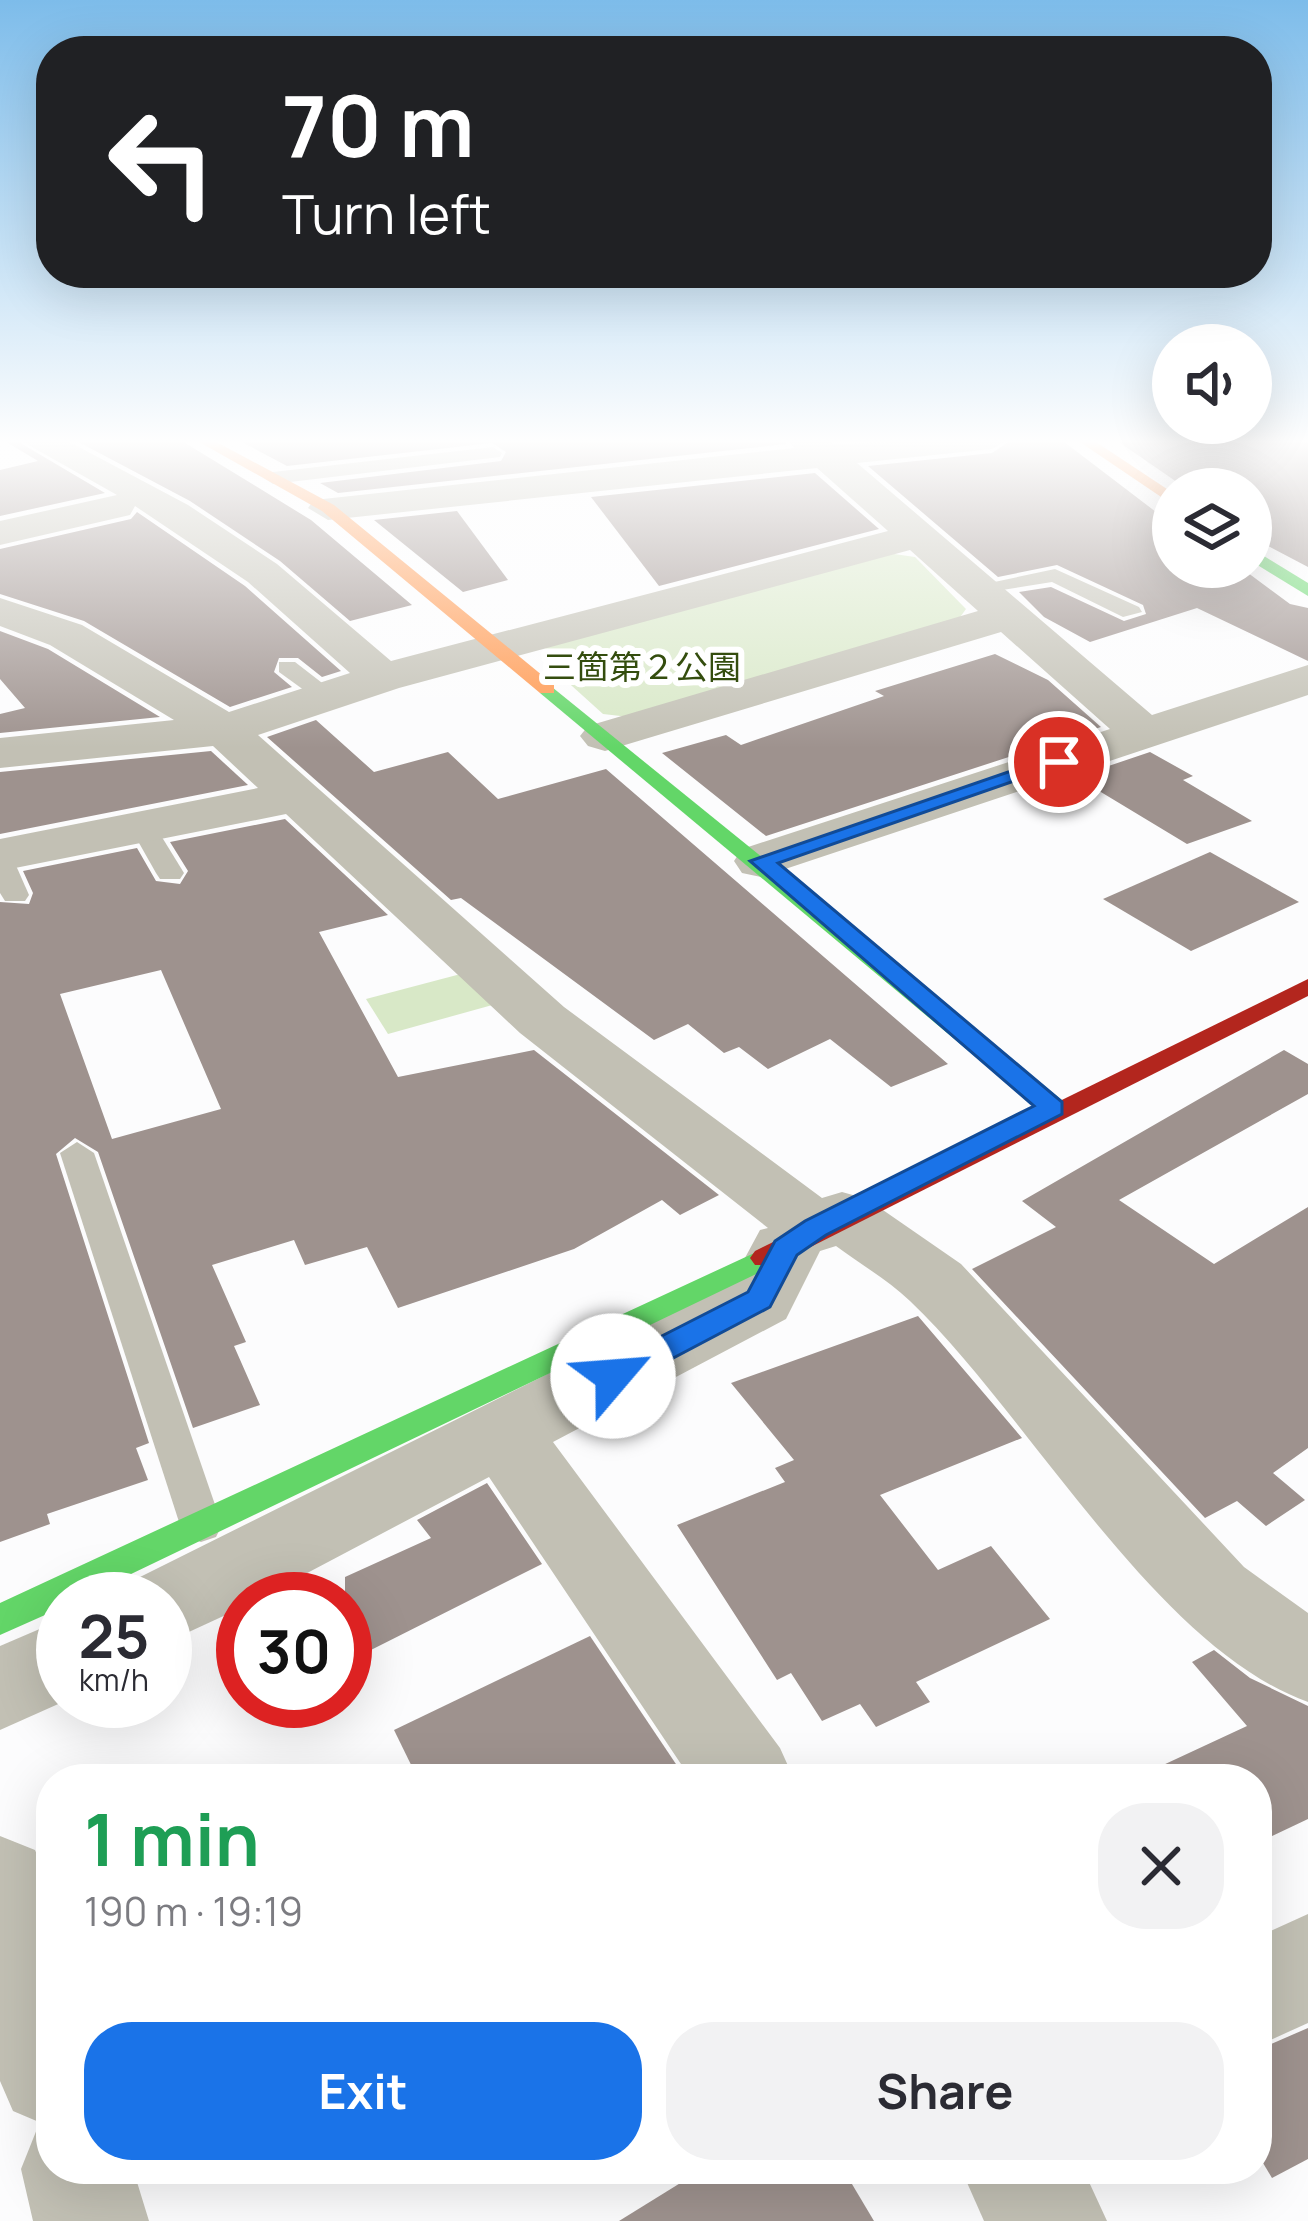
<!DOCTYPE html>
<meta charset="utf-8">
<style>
:root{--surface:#fff;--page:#f2f2f3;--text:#2b2b33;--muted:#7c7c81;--accent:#1a73e8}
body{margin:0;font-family:Manrope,"Noto Sans JP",sans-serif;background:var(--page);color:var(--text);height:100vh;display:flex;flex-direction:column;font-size:45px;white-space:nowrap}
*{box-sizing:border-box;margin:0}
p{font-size:39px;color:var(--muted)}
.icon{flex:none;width:66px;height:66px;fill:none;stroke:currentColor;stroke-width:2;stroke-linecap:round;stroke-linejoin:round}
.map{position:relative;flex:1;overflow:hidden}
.side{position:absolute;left:36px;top:1764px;width:1236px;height:420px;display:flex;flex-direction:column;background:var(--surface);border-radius:48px;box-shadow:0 12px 48px #0002}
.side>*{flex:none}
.top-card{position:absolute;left:36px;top:36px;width:1236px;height:252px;border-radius:48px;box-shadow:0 12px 48px #0002;background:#202124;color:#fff;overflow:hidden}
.tools{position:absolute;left:1152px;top:324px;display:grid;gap:24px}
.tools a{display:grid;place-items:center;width:120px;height:120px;border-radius:50%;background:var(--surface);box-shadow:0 12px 48px #0002;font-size:60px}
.speed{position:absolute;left:36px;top:1572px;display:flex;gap:24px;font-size:60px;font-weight:700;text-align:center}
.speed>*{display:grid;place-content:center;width:156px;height:156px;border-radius:50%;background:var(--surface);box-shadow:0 12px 48px #0002;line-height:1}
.speed small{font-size:30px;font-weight:400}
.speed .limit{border:18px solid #d22;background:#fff;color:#111}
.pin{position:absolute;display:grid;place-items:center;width:102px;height:102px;color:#fff;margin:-51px;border:6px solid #fff;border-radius:50%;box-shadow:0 3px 12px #0007}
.me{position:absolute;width:132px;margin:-66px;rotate:63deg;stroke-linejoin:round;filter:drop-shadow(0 0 9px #0008)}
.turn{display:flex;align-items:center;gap:42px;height:252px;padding:0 48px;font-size:54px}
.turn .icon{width:156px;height:156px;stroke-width:2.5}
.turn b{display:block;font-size:84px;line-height:102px}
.round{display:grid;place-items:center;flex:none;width:126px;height:126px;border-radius:48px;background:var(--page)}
.overview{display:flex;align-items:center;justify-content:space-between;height:204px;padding:0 48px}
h1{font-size:72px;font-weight:700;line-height:90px;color:#1e9e55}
.cta{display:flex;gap:24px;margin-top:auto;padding:24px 48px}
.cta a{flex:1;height:138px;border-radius:48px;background:var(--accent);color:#fff;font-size:48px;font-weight:700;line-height:138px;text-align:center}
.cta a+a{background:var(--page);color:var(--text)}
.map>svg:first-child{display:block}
.green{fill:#d8e8c7}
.building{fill:#9e928e;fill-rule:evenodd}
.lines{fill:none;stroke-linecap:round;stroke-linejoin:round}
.lane{fill:#c2c0b4;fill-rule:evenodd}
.street{fill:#c2c0b4;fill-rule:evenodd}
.fast{fill:#63d668;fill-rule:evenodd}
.slow{fill:#ff974d;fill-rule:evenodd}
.jam{fill:#b3261e;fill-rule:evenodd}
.route{fill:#1a73e8;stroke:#114b97;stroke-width:3}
.labels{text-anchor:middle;stroke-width:12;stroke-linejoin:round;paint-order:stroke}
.far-park-label{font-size:33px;fill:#344d0e;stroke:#fff}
</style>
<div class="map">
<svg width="1308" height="2221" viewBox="0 0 1308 2221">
<rect width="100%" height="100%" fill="#fcfcfd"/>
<!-- green -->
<g class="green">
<path d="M887,553L915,557L966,609L958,620L638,718L603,714L541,658L548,643Z"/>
<path d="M472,971L496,1004L388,1034L366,999Z"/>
</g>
<!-- building -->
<g class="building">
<path d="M0,438H12L105,493L0,516V470L38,461Z"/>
<path d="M71,438H177L311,520L412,605L350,621L280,561L190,501Z"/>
<path d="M234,438H783L786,444L338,493L320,483L501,461L506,452L492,443L287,466Z"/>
<path d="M1014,438H1059L1156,512L1173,516V567H1240L1290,604L1308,608V661L1197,608L1090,642L1044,617L1019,592L1051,587L1124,621L1146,614L1143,605L1057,565L998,577L868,466L992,453Z"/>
<path d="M1113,438H1308V567L1251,537V489H1187Z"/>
<path d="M815,473L879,529L659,586L591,497Z"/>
<path d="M457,511L508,580L463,592L374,520Z"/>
<path d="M137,512L245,586L341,671L322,677L298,658H279L274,672L292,687L230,707L84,621L0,594V549L131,519Z"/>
<path d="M0,631L48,649L160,717L0,733V714L25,708L0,679Z"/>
<path d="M995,654L1048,680L1101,727L766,836L662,753L726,735L741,745L884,696L875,691Z"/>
<path d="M316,720L374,772L448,752L498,799L606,769L948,1064L891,1087L830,1039L768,1069L739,1047L724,1053L688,1024L654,1040L461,898L451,900L267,737Z"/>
<path d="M211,751L248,785L0,834V772Z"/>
<path d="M1150,752L1193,776L1183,780L1252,821L1187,844L1076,777Z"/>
<path d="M285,819L388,915L319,932L398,1077L534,1050L719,1195L680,1215L662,1200L574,1249L398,1308L367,1247L305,1265L294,1240L212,1265L246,1342L234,1346L260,1405L193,1428L98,1152L75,1138L56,1154L149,1443L136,1448L148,1480L47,1514L50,1524L0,1542V902L29,904L33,893L23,871L137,848L156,881L180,884L188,871L170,842ZM161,970L221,1109L112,1139L60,994Z"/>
<path d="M1210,852L1299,902L1191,951L1103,899Z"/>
<path d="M1284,1050L1308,1064V1094L1119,1200L1214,1264L1308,1207V1448L1273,1473L1305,1500L1266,1526L1237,1501L1205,1518L972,1269L1056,1227L1022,1201Z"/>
<path d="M918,1316L1022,1438L880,1495L938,1570L991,1546L1050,1619L916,1682L930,1702L876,1727L860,1704L822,1721L791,1673L777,1680L677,1525L785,1482L775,1468L794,1460L731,1383Z"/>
<path d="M487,1483L542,1564L357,1657L345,1631V1577L431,1538L417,1520Z"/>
<path d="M590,1636L686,1779H418L394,1730Z"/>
<path d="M1214,1650L1250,1678L1308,1706V1819L1257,1843V1779H1133L1247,1726L1192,1662Z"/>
<path d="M1308,2028V2159L1272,2178L1257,2153V2050Z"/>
<path d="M703,2169H843L874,2221H619Z"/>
</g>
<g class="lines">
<!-- lane -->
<g class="lane">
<path d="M493,447L502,453L500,457L273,484L264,478L273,472Z"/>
<path d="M1055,569L1139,607L1142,612L1123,617L1052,582L977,594L966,588Z"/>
<path d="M279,662H295L339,696L319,701L279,672Z"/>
<path d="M143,819L152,821L184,873L180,879H160L156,873L130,827Z"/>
<path d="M0,853L14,861L29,895L25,901H5L0,893Z"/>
<path d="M77,1142L94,1153L222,1525L216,1537L201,1542L186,1537L180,1525L60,1153Z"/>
</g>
<!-- street -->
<g class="street">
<path d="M16,438H62L188,505L277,564L391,661L888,531L817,468L328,520L308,508L314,500L794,448L787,438H826L833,444L1010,438L992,449L857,463L1152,715L1308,665V695L761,877L742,873L734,861L742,849L1110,729L1001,632L605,751L588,746L580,736L588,726L978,611L910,550L399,688L258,735L564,1007L822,1198L842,1192L867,1199L961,1264L1244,1567L1308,1613V1702C1155,1647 1028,1413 910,1301C888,1280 860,1264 836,1246L820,1251L786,1319L553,1442L780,1748L794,1779H691L489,1477L258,1599H243V1607L165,1643V1599H124L134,1580L732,1282L760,1230L768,1228L520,1033L286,814L0,871V839L258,788L213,746L0,768V738L174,720L50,645L0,626V598L82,625L229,712L350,673L248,582L135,506L130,515L0,545V521L117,495Z"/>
<path d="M63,1619L65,1701L0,1730V1646Z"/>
<path d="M0,1836L35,1850L51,1887V2169H133L149,2221H33L21,2169L37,2129L46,2125L13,2111L0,2081Z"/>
<path d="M1308,1914V2023L1257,2046V1937Z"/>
<path d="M961,2169H1083L1107,2221H984Z"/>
</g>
<!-- fast -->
<g class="fast">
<path d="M1251,548L1308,583V596L1251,561Z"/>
<path d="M547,683L1063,1101L1066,1107L1063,1113H1043L540,693V685Z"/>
<path d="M765,1248L775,1251L780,1258L775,1265L79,1599H63V1607L0,1635V1603Z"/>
</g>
<!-- slow -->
<g class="slow">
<path d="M192,438H209L334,505L554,685V693H540L322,511Z"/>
<path d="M1074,438H1090L1173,493V505Z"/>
</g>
<!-- jam -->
<path class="jam" d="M1308,979V996L775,1265H755L750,1258L755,1251Z"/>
</g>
<!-- sky -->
<linearGradient id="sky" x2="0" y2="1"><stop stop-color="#7dbcea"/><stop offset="0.59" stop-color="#fefefe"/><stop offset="1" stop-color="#fefefe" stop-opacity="0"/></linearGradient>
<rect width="1308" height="748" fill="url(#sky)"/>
<!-- route -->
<path class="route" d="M1052,757L1069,762L778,863L1062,1102V1114L826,1235L797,1255L770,1307L624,1384H601L597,1376L601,1367L748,1292L775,1241L805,1221L1034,1106L750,861Z"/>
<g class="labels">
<!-- far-park labels -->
<g class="far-park-label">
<text x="642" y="679">三箇第２公園</text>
</g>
</g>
</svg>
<div class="tools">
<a><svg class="icon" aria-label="sound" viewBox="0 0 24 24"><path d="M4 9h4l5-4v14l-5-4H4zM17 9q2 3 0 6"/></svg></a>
<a><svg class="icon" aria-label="layers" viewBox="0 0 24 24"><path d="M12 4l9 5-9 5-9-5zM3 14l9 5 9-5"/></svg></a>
</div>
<div class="speed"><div>25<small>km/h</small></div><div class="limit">30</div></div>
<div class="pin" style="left:1059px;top:762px;background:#d93025"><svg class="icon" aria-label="arrive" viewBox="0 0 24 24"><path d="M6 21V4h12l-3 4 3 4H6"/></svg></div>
<svg class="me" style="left:613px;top:1376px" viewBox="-20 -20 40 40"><circle r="19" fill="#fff"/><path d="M0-13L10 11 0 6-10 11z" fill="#1a73e8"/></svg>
<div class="top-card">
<div class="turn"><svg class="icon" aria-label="left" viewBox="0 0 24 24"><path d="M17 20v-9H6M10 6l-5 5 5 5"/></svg><div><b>70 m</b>Turn left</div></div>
</div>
<section class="side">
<div class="overview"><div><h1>1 min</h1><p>190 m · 19:19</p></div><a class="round"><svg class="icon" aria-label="close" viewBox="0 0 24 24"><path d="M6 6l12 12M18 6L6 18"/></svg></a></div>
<div class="cta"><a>Exit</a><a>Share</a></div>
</section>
</div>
